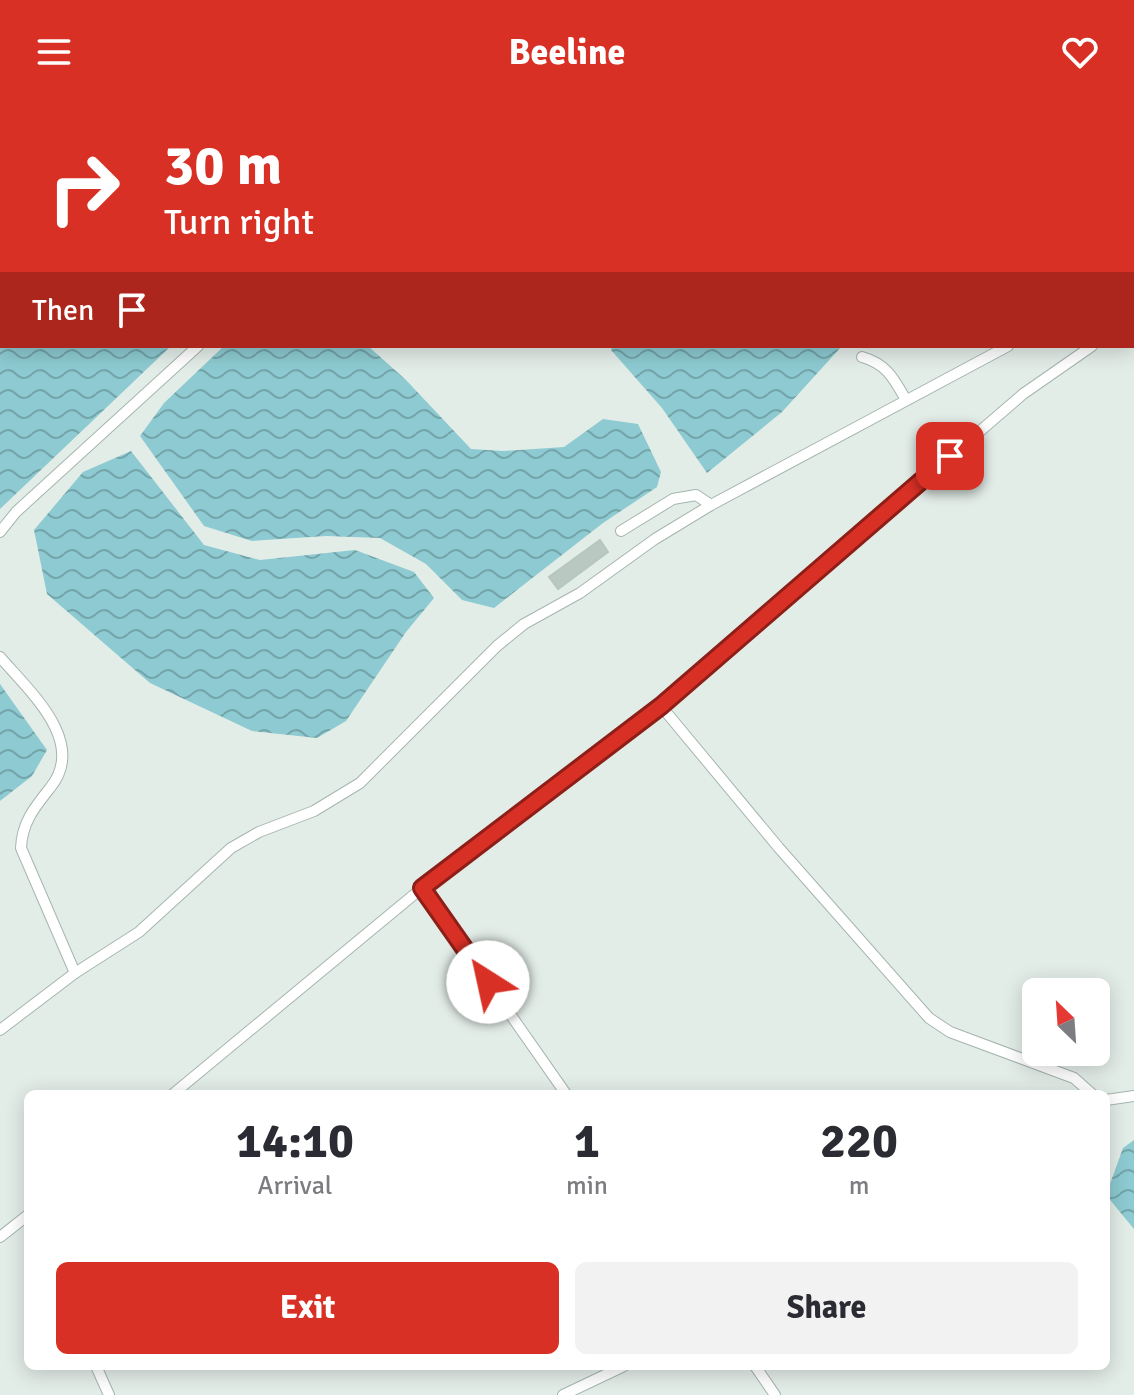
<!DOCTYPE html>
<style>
:root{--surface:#fff;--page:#f2f2f3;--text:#2b2b33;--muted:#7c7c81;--accent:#d93025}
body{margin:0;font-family:Signika,sans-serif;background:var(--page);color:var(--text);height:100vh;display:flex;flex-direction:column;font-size:30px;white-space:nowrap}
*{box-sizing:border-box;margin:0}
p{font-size:26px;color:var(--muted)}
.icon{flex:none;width:44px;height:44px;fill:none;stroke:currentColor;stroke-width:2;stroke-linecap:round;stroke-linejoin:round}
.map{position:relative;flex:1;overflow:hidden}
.sheet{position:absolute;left:24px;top:986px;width:1086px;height:280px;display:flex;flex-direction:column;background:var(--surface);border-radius:12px;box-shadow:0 4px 20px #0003}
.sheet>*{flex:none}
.hud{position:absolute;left:0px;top:0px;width:1134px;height:244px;box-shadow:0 4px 20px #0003;background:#d93025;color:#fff;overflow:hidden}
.needle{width:52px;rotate:335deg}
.tools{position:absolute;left:1022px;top:874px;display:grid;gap:16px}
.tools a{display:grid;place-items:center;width:88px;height:88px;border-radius:12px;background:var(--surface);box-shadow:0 4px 20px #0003;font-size:40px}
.pin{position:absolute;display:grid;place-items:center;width:68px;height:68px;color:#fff;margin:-34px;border-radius:16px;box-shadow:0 4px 12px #0006}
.me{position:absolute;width:88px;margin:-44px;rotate:325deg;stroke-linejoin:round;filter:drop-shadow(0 0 6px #0008)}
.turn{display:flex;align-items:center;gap:28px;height:168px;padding:0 32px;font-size:36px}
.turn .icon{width:104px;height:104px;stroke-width:2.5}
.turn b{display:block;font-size:56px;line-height:68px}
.then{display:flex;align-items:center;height:76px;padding:0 32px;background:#0003;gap:16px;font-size:30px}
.eta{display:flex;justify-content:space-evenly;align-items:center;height:136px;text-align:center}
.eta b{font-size:48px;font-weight:700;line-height:56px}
.primary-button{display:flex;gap:16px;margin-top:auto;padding:16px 32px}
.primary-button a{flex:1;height:92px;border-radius:12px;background:var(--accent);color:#fff;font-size:32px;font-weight:700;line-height:92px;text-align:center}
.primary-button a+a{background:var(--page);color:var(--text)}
header{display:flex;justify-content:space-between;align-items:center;height:104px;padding:0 32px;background:var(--accent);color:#fff;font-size:36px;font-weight:700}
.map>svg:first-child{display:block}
.water{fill:url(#water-waves)}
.building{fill:#b9c8c1;stroke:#b6c7bf;stroke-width:2}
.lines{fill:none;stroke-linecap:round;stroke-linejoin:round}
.lane-casing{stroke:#a6b5af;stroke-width:12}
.lane{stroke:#fff;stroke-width:10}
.route-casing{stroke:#8d1f18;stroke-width:20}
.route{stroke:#d93025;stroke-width:14}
</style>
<header><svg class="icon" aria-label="menu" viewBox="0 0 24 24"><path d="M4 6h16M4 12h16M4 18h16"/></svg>Beeline<svg class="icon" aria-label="heart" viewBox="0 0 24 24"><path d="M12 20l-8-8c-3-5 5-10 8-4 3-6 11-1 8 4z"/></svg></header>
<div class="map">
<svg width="1134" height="1291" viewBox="0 0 1134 1291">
<defs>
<pattern id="water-waves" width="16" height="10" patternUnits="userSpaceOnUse" patternTransform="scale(2)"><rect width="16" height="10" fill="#8dcad1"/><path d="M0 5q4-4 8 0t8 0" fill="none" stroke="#73a5aa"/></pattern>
</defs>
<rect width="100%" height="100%" fill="#e3ede8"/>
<!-- water -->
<g class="water">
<path d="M0,0L74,2H2V242H171L0,405Z"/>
<path d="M922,0H1057L1058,2H919Z"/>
<path d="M224,242H368L406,276L471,345L503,347L564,343L603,315L638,320L661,368L657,383L603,419L494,504L462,496L426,460L380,434L326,432L252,437L204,422L140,332L164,299Z"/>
<path d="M612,242H842L782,308L707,369L662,304L611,246Z"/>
<path d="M131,347L204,441L260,456L355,446L414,468L434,494L406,528L346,617L317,634L252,627L150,579L47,490L34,426L83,368Z"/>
<path d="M0,580L47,646L32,672L0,697Z"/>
<path d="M1134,1036V1125L1106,1091L1123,1044Z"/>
</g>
<!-- building -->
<path class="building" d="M600,436L608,448L558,485L549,473Z"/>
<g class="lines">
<!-- lane casing -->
<g class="lane-casing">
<g id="lane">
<path d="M95,0L96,2"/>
<path d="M1117,0L1119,2"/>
<path d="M470,2L473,0"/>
<path d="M1132,20L1134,24"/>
<path d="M1132,89L1134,82"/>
<path d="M1132,183L1134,182"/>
<path d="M1132,217L1134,216"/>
<path d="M862,253C887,260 894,275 906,296"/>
<path d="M621,427L673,395L696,391L711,401"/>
<path d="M0,428L16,408L198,242"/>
<path d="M0,553C29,587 88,638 50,684C35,703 22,718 21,744L75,869"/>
<path d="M661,602L779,744L929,914L950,928L1074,974L1092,990"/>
<path d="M422,784L566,990"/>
<path d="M0,926L75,869L139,828L231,744L259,728L314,707L360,679L497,542L524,520L580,489L655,435L711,401L1008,242"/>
<path d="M173,990L422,784L661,602L1023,290L1092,242"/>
<path d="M1106,996L1134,992"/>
<path d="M0,1133L28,1111"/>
<path d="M96,1262L109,1291"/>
<path d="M755,1262L775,1291"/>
<path d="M563,1291L624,1262"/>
</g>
</g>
<!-- lane -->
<use href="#lane" class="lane"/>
</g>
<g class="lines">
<!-- route casing -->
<g class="route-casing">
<path id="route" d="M488,878L422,784L661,602L950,352"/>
</g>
<!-- route -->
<use href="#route" class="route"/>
</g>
</svg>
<div class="tools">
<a><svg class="needle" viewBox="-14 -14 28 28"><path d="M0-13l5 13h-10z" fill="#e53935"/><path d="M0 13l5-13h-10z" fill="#7c7c81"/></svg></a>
</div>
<div class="pin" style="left:950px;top:352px;background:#d93025"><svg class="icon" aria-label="arrive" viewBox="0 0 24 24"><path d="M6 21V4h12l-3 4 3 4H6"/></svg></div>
<svg class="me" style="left:488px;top:878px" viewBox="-20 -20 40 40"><circle r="19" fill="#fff"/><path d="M0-13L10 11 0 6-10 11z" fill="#d93025"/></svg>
<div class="hud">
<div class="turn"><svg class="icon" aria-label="right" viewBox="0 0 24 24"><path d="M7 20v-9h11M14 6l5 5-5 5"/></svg><div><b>30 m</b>Turn right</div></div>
<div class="then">Then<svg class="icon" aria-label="arrive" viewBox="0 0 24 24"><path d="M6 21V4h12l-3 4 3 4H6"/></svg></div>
</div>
<section class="sheet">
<div class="eta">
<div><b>14:10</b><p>Arrival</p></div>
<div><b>1</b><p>min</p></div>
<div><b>220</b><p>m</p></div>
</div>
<div class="primary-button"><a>Exit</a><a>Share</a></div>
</section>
</div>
